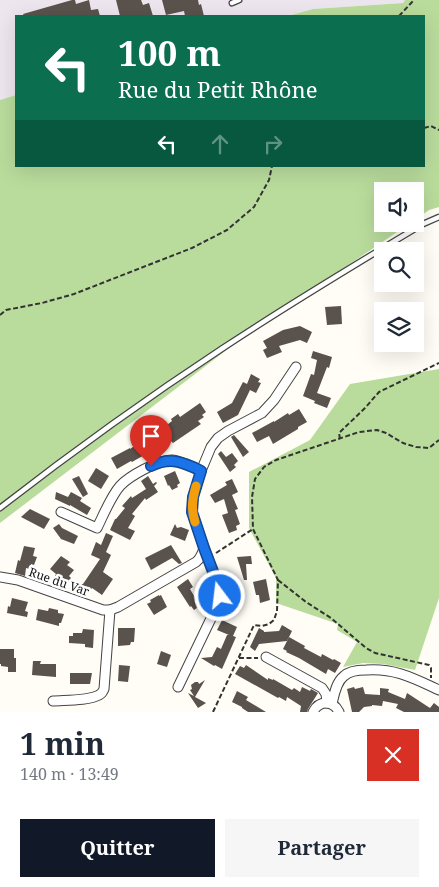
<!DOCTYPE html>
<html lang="fr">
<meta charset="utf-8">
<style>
:root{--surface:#fff;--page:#f6f6f7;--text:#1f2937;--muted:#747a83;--accent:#111827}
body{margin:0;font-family:"Noto Serif",serif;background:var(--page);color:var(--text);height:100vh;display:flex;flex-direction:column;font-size:19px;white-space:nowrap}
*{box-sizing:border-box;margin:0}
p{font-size:16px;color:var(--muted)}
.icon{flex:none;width:28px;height:28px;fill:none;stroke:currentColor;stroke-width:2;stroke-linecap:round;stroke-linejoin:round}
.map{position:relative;height:712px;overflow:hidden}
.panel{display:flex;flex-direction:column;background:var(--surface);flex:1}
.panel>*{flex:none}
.top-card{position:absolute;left:15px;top:15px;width:410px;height:152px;border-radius:0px;box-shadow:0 5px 20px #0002;background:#0b6e4f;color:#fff;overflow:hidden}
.tools{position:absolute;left:374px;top:182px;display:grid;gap:10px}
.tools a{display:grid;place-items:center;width:50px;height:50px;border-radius:0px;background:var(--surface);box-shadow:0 5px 20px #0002;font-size:25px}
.pin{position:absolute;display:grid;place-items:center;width:42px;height:42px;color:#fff;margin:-51px -21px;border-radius:50% 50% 50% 0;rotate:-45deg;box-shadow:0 0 5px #0007}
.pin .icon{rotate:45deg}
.me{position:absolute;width:55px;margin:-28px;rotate:345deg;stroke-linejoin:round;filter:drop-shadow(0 0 4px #0008)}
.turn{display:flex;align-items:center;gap:18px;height:105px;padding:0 20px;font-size:22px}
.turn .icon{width:65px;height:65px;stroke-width:2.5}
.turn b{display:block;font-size:35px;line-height:42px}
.lanes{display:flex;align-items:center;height:48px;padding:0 20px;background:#0003;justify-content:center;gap:25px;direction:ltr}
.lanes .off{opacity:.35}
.round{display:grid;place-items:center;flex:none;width:52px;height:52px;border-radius:0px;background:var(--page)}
.head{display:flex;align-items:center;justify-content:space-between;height:85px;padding:0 20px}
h1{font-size:30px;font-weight:700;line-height:38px}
.primary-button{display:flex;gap:10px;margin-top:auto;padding:10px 20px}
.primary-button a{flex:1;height:58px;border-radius:0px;background:var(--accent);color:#fff;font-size:20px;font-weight:700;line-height:58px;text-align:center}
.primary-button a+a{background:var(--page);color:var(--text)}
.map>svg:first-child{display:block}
.industrial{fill:#eee6ef}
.forest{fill:#b9dc9c}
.building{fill:#5a524d}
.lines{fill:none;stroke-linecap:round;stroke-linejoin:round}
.service-casing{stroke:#444;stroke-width:7}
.minor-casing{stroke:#444;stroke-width:11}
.path{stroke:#333;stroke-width:2;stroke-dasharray:5 2.5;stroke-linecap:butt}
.service{stroke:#fff;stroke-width:4.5}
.minor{stroke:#fff;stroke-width:9}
.route-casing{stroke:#114b97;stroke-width:12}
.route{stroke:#1a73e8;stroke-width:9}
.slow{stroke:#f59e0b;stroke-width:9}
.labels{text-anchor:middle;stroke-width:5;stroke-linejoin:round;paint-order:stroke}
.street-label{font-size:12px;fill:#111;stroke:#fff}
</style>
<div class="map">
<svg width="439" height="712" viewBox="0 0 439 712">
<rect width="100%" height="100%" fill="#fffdf5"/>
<!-- industrial -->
<path class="industrial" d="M0,0H405L403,3L313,9L288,16H16V95L0,100Z"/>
<!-- forest -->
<g class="forest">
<path d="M405,0H439V207L429,210L415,220V191H382V224H409L258,326L0,523V100L16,95V166H424V16H288L313,9L403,3Z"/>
<path d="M439,369V598L415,670L383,664L363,663L343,667L357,642L337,630L338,624L276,603V578L249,528V472L310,440L350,384Z"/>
</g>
<!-- building -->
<g class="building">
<path d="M72,0H75L76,4L89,0L91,10L98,9L100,16H24L23,14Z"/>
<path d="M116,0H141L143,5L149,3L153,16H120Z"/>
<path d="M162,0H198L199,5L201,4L204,16H185L184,11L166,15Z"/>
<path d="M341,306L342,324L327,325L325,307Z"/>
<path d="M300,326L312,332L307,343L300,340L279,346L282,352L267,358L263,350L267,348L263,341L283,330Z"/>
<path d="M313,351L332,357L329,368L327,367L317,393L331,398L327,408L314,403L315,401L303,396L311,374L314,375L317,360L311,358Z"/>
<path d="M251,374L260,379L258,382L261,383L256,393L250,390L238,415L223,423L217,412L232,403L243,382L247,384Z"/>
<path d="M200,403L206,412L202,415L204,417L198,421L201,424L173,443L170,440L164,444L157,433L172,421L171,419L178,414L180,417Z"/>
<path d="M299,409L307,422L298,427V429L273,444L269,436L257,442L252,433L274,421V422L288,413L289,415Z"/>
<path d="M234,435L249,452L243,457L231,437Z"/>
<path d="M143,440L150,451L145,453L146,454L132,462L131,461L117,469L111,458L130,448V449Z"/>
<path d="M221,451L226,457L232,453L238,461L234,465L236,467L230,472L218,454Z"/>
<path d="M96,468L109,476L101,489L88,481Z"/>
<path d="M175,471L180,483L177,485L178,487L172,490L169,485L168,486L164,476Z"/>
<path d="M79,476L88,494L83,497L72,479Z"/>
<path d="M148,476L153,484L156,482L157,483L154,486L158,492L146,500L145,498L132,514L135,516L128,528L135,531L130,540L110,530L115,519H116L125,508L122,506L131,496L132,498L146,489L141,481Z"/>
<path d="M232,479L238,492L232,495L238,509L235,510L240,524L236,526L237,530L229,533L222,515L228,513L224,499L215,503L210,495L227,485L225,482Z"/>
<path d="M56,492L68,497L71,492L82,498L80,501L91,508L87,515L70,505V506L55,499Z"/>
<path d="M30,509L50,519L44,529L21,517Z"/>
<path d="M59,524L62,528L78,536L74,544L61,539L53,528Z"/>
<path d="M175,524L177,528L181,527L189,530L185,541L170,535Z"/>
<path d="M106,533L113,536L106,552L111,555L103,572L113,579L102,595L92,588L88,593L79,590L81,584H83L100,559L91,555L96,542L101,545Z"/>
<path d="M171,545L182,563L179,564L172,558L151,570L145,558Z"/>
<path d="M24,546L35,548L33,556L37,557L34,565L31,564L30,569L26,568L25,576L15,573L18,560L20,561Z"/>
<path d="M61,556L70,562L67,565L74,570L69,576L71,578L65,585L55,576L56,574L50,569Z"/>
<path d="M251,556L252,564H246L247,580H244L237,557Z"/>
<path d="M188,579L193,587L190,589L200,606L194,610L191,606L190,607L177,587Z"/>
<path d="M266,579L270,600L260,603L259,595H256L253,582Z"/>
<path d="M159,595V596L161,595L167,607L154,615L147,604L151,602L150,600Z"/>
<path d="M12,598L28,602L25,611L28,612L27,617L7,613L8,606L10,607Z"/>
<path d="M49,608L58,610V613L64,614L61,623H59V626L36,620L38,609L48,611Z"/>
<path d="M222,620L237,627L233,636L236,637L222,669L215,665L214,666L201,658L212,657L217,647L221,649L227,635H229L217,630Z"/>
<path d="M282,625L292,631L287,641L259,644L255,651L250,647L259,628L264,631V632L279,631Z"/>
<path d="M118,628H135L134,642H131L130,645L118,646Z"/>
<path d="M83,629L94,630L93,648L85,647V644L69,643V636H73V633H82Z"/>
<path d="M289,637L305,646L304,648L321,657L322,654L333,660L334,659L341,663L335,673L328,669L326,674L299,658L286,652L287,651L283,649Z"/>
<path d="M0,649H14V658H16V672H8V667L1,666V664H0Z"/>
<path d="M161,651L171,655L167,667L157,664Z"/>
<path d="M33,661H41L40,664H56V677L32,675Z"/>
<path d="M119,665L130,666L128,682L118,681Z"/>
<path d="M246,665L268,680V678L273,680V679L292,690L294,688L300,692L302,687L310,691L311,689L318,693L308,709L307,712H300L301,706L287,697L286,701L279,697L278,698L235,674L240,666L244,668Z"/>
<path d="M70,673H92L90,684H70Z"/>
<path d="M205,680L195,697L206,703L198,708L188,693L194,696L190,690L192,689L191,685L195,682H198L199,684Z"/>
<path d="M354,687L355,689L363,687L365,694L380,695V688L389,689L388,692L405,699L407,693L430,708L434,703L439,707V712H404L396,708L398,704L383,701L382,706L372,705V706L364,707L359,712H352L347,689Z"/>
<path d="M237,691L248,697L246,700L266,712H248L242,708V707L232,702Z"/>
</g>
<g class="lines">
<!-- service casing -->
<g class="service-casing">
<g id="service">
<path d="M232,3L239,0"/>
<path d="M0,508C72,452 147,398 223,348C288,305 356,264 423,224L439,217"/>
</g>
</g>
<!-- minor casing -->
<g class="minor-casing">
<g id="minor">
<path d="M61,512L97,528C103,516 111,496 120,486C129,476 158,460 172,460C180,461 194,467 201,471"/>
<path d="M0,577L18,580L103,610H110L118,607L196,562C201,558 202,554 204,548"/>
<path d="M266,657L322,688L326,694L327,703"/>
<path d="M178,687L218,604L220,590L204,548L192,512L193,497L201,471L211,447L218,438L228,431L262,413L274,400L296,367"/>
<path d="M53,701C65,700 88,701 99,695C102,693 102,693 104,689L110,610"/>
<path d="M332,704C334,695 336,682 344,676C349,671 358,670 366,670C395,668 413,678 439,690"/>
<path d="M313,712C319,700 333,700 339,712"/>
</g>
</g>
<!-- path -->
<g class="path">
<path d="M399,16L414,0"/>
<path d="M424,128L431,126L439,130"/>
<path d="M0,315L6,310L42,303L74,294L192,248L227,230L254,207L269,180L272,166"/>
<path d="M340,439L339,433L365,408L379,392L439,363"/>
<path d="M216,553L253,529"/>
<path d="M278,580L306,602L331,618L366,648L375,653L429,665L431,668V678"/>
<path d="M239,658H258"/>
<path d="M213,712L254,625L262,626L269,624L274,620L277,611L278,580L253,529L252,497L255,479L264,467L276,460L359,432L377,430L386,433L403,443L416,447L429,448L439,440"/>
</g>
<!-- service -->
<use href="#service" class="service"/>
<!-- minor -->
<use href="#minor" class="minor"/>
</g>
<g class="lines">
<!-- route casing -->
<g class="route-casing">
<path id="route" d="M151,466C157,463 164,461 171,461C179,461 194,467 201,471L193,497L192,512L204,548L220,590V596"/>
</g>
<!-- route -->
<use href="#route" class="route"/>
<!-- slow -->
<path class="slow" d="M195,522C191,509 192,500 196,486"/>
</g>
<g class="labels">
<!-- street labels -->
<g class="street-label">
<text transform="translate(59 582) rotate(19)" y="4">Rue du Var</text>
</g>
</g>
</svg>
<div class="tools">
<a><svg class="icon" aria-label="sound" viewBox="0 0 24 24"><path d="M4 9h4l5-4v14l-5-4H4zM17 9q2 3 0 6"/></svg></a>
<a><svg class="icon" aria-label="search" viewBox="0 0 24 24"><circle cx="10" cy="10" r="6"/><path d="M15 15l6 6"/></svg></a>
<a><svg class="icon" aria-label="layers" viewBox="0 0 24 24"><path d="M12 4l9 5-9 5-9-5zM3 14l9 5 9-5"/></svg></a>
</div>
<div class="pin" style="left:151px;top:466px;background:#d93025"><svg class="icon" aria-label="arrive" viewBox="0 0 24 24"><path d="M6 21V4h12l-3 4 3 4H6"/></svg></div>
<svg class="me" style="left:220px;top:596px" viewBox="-20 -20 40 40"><circle r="17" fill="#1a73e8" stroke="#fff" stroke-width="3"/><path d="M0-11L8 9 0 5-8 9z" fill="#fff"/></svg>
<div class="top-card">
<div class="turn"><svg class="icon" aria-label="left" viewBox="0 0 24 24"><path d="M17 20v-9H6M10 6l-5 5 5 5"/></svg><div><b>100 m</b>Rue du Petit Rhône</div></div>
<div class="lanes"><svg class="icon" aria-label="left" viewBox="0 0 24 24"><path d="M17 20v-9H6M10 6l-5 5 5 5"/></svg><svg class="icon off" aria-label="ahead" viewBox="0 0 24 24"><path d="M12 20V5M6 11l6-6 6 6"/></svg><svg class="icon off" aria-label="right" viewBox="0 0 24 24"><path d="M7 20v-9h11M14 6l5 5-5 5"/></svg></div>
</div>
</div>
<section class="panel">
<div class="head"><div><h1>1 min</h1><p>140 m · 13:49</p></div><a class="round" style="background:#d93025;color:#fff"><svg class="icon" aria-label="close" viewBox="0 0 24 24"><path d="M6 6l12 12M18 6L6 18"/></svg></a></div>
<div class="primary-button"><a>Quitter</a><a>Partager</a></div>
</section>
